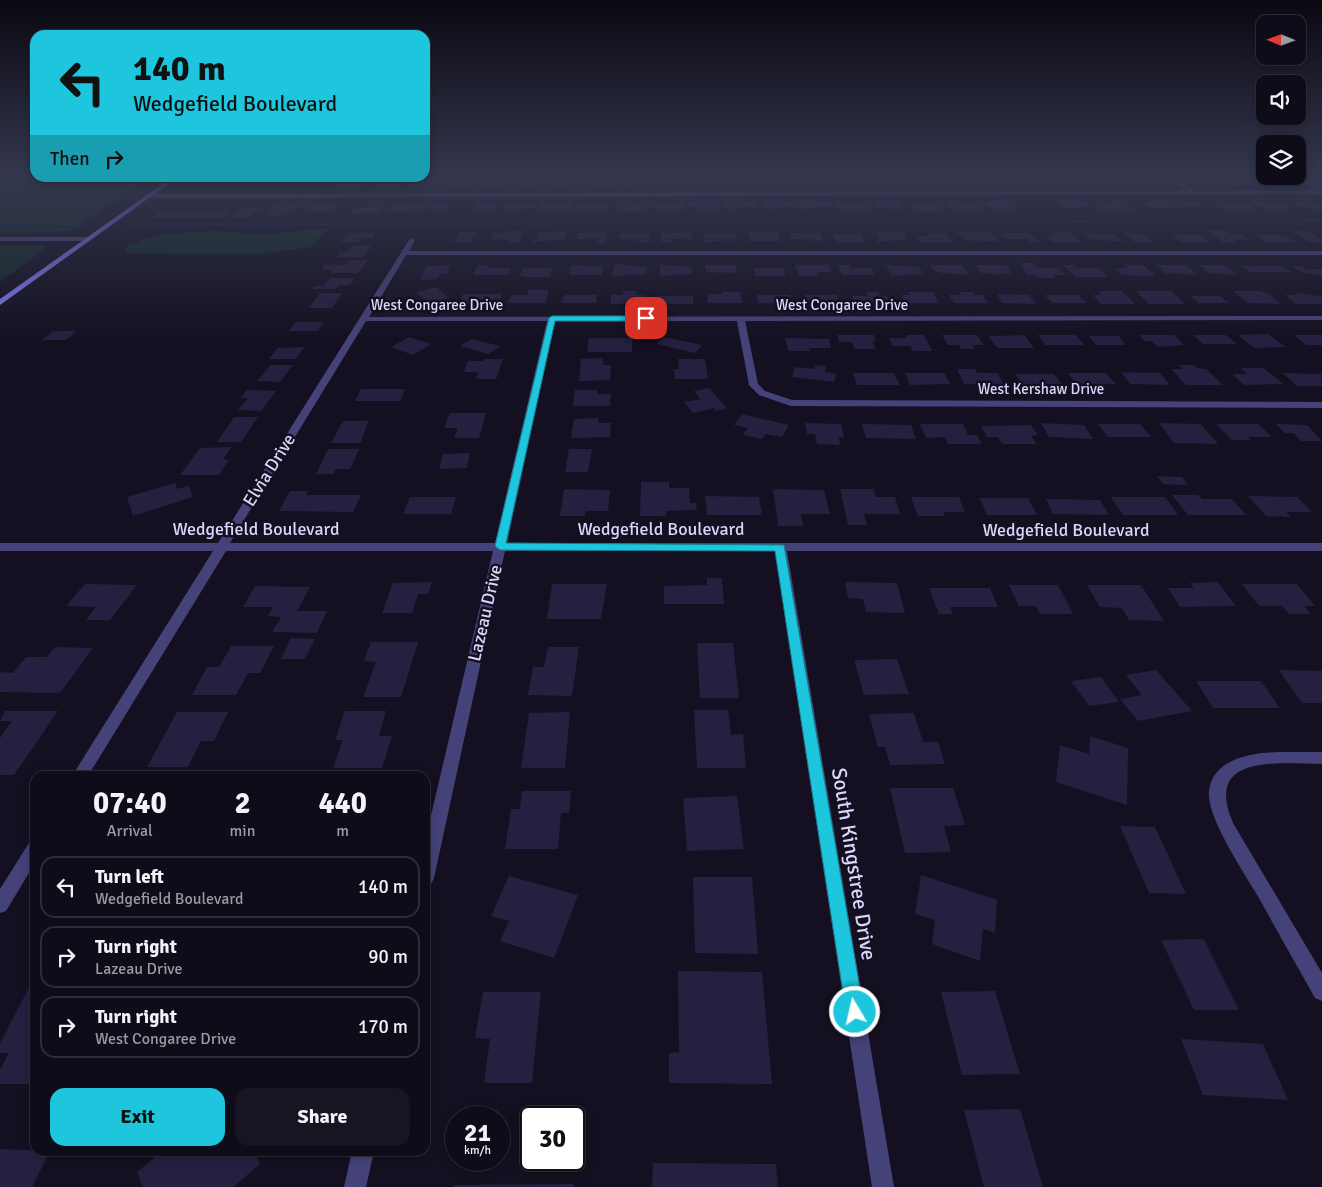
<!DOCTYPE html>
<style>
:root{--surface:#0f0c19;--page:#181522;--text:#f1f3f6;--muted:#9b9ba2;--line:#2f2c38;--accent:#1ec6dd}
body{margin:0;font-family:Signika,sans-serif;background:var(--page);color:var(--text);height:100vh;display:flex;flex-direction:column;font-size:19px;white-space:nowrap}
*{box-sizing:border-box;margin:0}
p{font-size:16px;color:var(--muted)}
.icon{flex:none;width:28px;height:28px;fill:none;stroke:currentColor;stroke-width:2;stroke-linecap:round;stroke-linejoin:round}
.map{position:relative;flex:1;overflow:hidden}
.drawer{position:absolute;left:30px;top:771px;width:400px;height:385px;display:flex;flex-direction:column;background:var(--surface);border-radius:15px;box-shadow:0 2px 12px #0003,0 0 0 1px var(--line)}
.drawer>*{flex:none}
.hud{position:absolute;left:30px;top:30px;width:400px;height:152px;border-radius:15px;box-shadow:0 2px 12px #0003,0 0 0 1px var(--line);background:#1ec6dd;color:#111;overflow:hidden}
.needle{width:32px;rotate:271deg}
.buttons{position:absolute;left:1256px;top:15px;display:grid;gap:10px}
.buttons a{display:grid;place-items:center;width:50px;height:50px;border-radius:10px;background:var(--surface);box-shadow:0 2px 12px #0003,0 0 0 1px var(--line);font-size:25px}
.speed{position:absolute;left:445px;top:1106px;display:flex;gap:10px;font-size:25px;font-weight:700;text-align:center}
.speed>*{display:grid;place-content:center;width:65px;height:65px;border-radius:50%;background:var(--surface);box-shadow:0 2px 12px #0003,0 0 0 1px var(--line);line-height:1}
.speed small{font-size:12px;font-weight:400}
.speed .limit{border:2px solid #111;border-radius:8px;background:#fff;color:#111}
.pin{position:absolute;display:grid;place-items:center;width:42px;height:42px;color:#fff;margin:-21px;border-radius:10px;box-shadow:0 2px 8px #0006}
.me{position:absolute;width:55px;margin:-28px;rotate:351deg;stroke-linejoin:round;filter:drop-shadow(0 0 4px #0008)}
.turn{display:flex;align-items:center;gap:18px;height:105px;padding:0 20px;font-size:22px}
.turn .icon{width:65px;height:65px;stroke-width:2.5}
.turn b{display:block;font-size:35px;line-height:42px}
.then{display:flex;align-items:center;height:48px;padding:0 20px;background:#0003;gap:10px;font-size:19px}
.eta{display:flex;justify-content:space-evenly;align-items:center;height:85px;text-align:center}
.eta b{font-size:30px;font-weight:800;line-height:35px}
.button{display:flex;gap:10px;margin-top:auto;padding:10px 20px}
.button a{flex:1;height:58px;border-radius:15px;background:var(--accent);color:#111;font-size:20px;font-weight:800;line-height:58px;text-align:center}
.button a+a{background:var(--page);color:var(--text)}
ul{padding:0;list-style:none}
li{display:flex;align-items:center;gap:15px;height:62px;margin:0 10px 8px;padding:0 10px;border:2px solid var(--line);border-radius:15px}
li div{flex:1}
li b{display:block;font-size:19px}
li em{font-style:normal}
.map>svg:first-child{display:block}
.green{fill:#142a29}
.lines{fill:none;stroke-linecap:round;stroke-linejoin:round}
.stream{fill:#101f3a;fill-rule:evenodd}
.building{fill:#261f3f}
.minor{fill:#454279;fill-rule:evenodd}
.secondary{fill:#7e79ed;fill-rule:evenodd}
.route{fill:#1ec6dd;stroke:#148190}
.labels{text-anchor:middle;stroke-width:5;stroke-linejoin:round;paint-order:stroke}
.far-street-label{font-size:15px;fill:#dad6f9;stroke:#141021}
.street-label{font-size:18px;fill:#dad6f9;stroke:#141021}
.near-street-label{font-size:21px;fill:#dad6f9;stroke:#141021}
</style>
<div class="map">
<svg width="1322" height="1187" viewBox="0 0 1322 1187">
<rect width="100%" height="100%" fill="#141021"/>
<!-- green -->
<g class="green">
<path d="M53,178H148L70,231L0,233V183Z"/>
<path d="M312,229H328L311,247L258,254L125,253L128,245L162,234L216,231L266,235Z"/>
<path d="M0,245H41L47,247L0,282Z"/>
</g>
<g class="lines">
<!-- stream -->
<g class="stream">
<path d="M1322,219V221L132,226L130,225L132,224Z"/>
<path d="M0,225H82L84,226L82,227H0Z"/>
</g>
</g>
<!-- building -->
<g class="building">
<path d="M1019,174H1030L1041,184L1013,182L1007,176L1022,178Z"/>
<path d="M1201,174H1218L1234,184H1206L1201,181H1211Z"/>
<path d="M1120,175H1136L1144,181L1154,183H1131L1122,180L1118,178H1123Z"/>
<path d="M980,176H996L1005,184L976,183L971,178H983Z"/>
<path d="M1086,176H1098L1112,183L1080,182L1074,177H1088Z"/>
<path d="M1251,176L1277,181H1269L1265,184L1250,181L1253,179L1248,178Z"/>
<path d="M449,177H463L462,179H475L472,186L444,187Z"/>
<path d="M563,177H578V180H581L580,185L549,186L551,180H562Z"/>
<path d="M652,177V182L634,183V186H622V182H627V178Z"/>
<path d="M881,177H895L900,184H870L867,180H883Z"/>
<path d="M910,177L931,179L934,184H905L902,180H911Z"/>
<path d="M220,178H269L266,181H216Z"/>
<path d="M281,178H298L291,184H274Z"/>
<path d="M658,178H685V185L657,182Z"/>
<path d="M727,178L756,179L758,185H728Z"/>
<path d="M762,178H788L791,185H764Z"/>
<path d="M838,178L861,180L863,185H836L833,180H839Z"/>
<path d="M937,178L962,179L966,184H942Z"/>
<path d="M1043,178H1070L1076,183H1048Z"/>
<path d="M412,179H441L437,185L407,186Z"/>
<path d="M517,179H547L544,185L514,186Z"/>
<path d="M588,179H616L615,186H586Z"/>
<path d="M698,179H721L722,185H693V181Z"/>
<path d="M798,179H826L829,185H800Z"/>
<path d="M377,180H406L401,186H372Z"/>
<path d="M511,180L508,186H478L481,181Z"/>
<path d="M340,181H370L366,185L335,186Z"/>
<path d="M799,201H829L832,206L802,209Z"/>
<path d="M947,201H956L959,204H977L981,210H953Z"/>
<path d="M1012,201L1018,207H1012L1016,211L989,208L983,202Z"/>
<path d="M1056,201H1084L1092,207L1064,208Z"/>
<path d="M1111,201H1123L1133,209L1104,211L1096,204H1114Z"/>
<path d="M1171,201L1180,208H1151L1142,202Z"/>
<path d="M1252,201L1282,203L1290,208H1282L1286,210H1266Z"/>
<path d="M1307,201L1322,206V212L1290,203Z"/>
<path d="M651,202L683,204V209L656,210V205H651Z"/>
<path d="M689,202H718L720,209H695V207H689Z"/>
<path d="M725,202H756L758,207L727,209Z"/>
<path d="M764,202H793L795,207L766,209Z"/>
<path d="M836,202H847L849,205H867L870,210H841Z"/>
<path d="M873,202H901L903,205H898L900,209L877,208Z"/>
<path d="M1180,202H1198L1205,206H1186Z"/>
<path d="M535,203V208L505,209L506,204Z"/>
<path d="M573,203L571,211L539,210L541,204Z"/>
<path d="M578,203H610L609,209H576Z"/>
<path d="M632,203H646V211H616L617,206H631Z"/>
<path d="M1218,203H1246L1255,209H1226Z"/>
<path d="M275,204H285L282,207H288L291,204H301L293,212H288L285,216H268L271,213L266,212Z"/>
<path d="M430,204H447L445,206H450L448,210H430L432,207H428Z"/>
<path d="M476,204H499L497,209H473Z"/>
<path d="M309,205H340L335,211L302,212Z"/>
<path d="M394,205H424L421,210L389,212Z"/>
<path d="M911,205H938L943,211H916Z"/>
<path d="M371,206H386L380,213H350L354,208H369Z"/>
<path d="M242,208H260L249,217H231Z"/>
<path d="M160,212H229L222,218H152Z"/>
<path d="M1207,230H1224L1229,234H1240L1249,240H1232L1236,243H1224Z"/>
<path d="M507,231H524L519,243H508L509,240H491L493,233H506Z"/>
<path d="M586,231L607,233L606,243H598L599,239H577V233H586Z"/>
<path d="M1292,231H1309L1322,240V242H1308Z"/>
<path d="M459,232H477L470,242L454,243Z"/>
<path d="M539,232H566L565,239L532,242L533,239H537Z"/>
<path d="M691,232L692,239H670L671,242H662L661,233Z"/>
<path d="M748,232L778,233L780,241H750Z"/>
<path d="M876,232H903L907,239L877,242L875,239H880Z"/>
<path d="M957,232H990L999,242L964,240Z"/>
<path d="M1053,232H1070L1081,242H1052L1045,235H1056Z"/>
<path d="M348,233H375L372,238H361L358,242H341Z"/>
<path d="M620,233H650L649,242L620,239Z"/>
<path d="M704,233H736L737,240L705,242Z"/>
<path d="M790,233H820L823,241L792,239Z"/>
<path d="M927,233H945L952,242H920L916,236H929Z"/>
<path d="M1000,233H1030L1039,242H1030L1027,239H1005Z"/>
<path d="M1084,233L1114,234L1123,242L1090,239Z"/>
<path d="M1124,233H1141L1153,242H1135Z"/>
<path d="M832,234H861L864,242H836Z"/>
<path d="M1172,235H1200L1209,242H1181Z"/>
<path d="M1256,235H1284L1296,242H1267Z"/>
<path d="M353,245L372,246L363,257H337L340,252L347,253Z"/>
<path d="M349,260H368L358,273H331L333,270H321L325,265H345Z"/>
<path d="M1019,263H1033L1037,268H1058L1065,275H1052L1055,278H1037L1035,275H1028Z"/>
<path d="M615,264L647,267L646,274L612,276Z"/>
<path d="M451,265L447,274H440L437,279L421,280L426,266Z"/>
<path d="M478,265H488L486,268H510L508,275H473Z"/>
<path d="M571,265L603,267L602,275H569Z"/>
<path d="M660,265L692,267V274L660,276Z"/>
<path d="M705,265H736L737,273L706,272Z"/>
<path d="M795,265H829L831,272H817L818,276H799Z"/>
<path d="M838,265H850L851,268H871L874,275H842Z"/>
<path d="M886,265L919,267L923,274L892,276Z"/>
<path d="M930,265H962L969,275L942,273L934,271Z"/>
<path d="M975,265H1006L1012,273L992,275L990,273H981Z"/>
<path d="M1063,265H1073L1076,268H1099L1108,277H1075Z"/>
<path d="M1125,265H1143L1156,276L1122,275L1115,268H1128Z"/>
<path d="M1156,265H1186L1198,275L1164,273Z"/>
<path d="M1199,265H1225L1238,275L1209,273Z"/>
<path d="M1241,266H1282L1291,272H1250Z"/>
<path d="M1293,266H1301L1306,269H1322V276L1302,272Z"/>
<path d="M523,268H552L550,277H530L520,276Z"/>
<path d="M754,268H784L785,276H755Z"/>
<path d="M330,278H355L350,285H339L335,289H312L314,286H323Z"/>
<path d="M436,287L449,298L429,303L416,292Z"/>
<path d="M528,290H549L546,303H508L511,295H527Z"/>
<path d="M623,291H636V295H645V303L611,304V295H623Z"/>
<path d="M1098,291H1122L1135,304H1101L1093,295H1102Z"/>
<path d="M1136,291H1171L1185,304H1149Z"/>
<path d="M1233,291H1260L1269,294L1281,304L1248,303Z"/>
<path d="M722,292H740L742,303H708L707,294H722Z"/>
<path d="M866,292H878L880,296H887L891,303L855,304L852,296H868Z"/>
<path d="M908,292H933L939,303H905L901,295H910Z"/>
<path d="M959,292H973L975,295H982L988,303H954L948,295H961Z"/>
<path d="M320,293H342L332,308H309Z"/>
<path d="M1294,293L1321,296L1322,304H1296L1285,295H1297Z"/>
<path d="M463,294H502L499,303L459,304Z"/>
<path d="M997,294L1029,295L1036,304L1002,303Z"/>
<path d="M564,295H597L596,303H562Z"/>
<path d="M756,295H790L792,303H758Z"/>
<path d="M804,295H837L841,303L807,304Z"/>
<path d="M1045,295H1078L1086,303H1052Z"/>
<rect x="658" y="296" width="35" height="8"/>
<path d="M1190,296H1220L1229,303H1199Z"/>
<path d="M296,322H324L318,331H289Z"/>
<path d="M53,331H77L66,340H42Z"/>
<path d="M1268,334L1286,347L1254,348L1238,335Z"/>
<path d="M837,335H874L876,341H872L876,349H855L852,342H839Z"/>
<path d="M906,335H924L932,351H913L910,346H893L889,338H907Z"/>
<path d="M942,335H977L984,345H973L975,349H961L959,345H948Z"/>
<path d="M1025,335L1034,348H997L988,336Z"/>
<path d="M1038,335H1076L1084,345H1045Z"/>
<path d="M1139,335H1174L1184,345L1158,347L1151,341H1144Z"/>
<path d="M1193,335H1226L1237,344H1203Z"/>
<path d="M1294,335H1322V345H1306Z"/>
<path d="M1089,336H1119L1126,345H1096Z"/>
<path d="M409,337L431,344L413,355L391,347Z"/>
<path d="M664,337L702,345L695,353L656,344Z"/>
<path d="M589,338H632V352H587Z"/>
<path d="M785,338L829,339L831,348H809L810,351H788Z"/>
<path d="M472,339L500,346L488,354L460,346Z"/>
<path d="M304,347L296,359H269L277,348Z"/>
<path d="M603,358V365H611L610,380L579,381L581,359Z"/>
<path d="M484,359H503L496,379H476L478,372H464L468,361H483Z"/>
<path d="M678,359H705L708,379H675L674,369H679Z"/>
<path d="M271,365H293L280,382L257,381Z"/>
<path d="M815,365L826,366L825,372L836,373L834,382L792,377L795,367L815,369Z"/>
<path d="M1179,365H1194L1197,368L1206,369L1223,385H1186L1171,369H1183Z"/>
<path d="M1241,368H1264L1283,384L1244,385L1232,374H1247Z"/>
<path d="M957,369H975L977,373H998L1004,385L964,384Z"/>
<path d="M1121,372L1160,373L1170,385L1130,384Z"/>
<path d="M853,373H894L900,385H857Z"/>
<path d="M905,373H944L951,384L910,385Z"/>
<path d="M1068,373H1106L1116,384L1077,385Z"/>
<path d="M1283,373L1321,374L1322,386H1297Z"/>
<path d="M1015,374H1054L1062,384H1021Z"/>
<path d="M709,388L727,408L716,411L714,408L693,413L684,402L700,399L694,391Z"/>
<path d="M361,389H405L400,401H355Z"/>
<path d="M247,390L276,391L261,411L238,410L248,398H240Z"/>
<path d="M575,390H597V394H611L610,406H573Z"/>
<path d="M450,413H486L479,438H454L458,428H444Z"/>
<path d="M742,414L789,425L782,437L766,434L762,439L743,435L748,428L734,425Z"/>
<path d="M234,417H258L241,442H217Z"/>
<path d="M599,418L598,423H611L610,437L571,438L574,419Z"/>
<path d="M343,421H368L361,443H331Z"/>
<path d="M805,423L841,424L844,437H839L840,445L817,444L815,434H807Z"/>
<path d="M1041,423L1084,425L1093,439L1049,437Z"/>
<path d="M1159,423L1201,424L1218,444L1174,443Z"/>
<path d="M862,424L911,425L916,439L866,438Z"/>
<path d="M920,424H963L968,435H977L982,444H948L945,437L926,438Z"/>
<path d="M1098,424H1140L1151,437H1108Z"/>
<path d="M1216,424H1258L1272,437H1247L1251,440H1232Z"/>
<path d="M1276,424L1307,425L1322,441H1301L1294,433H1285Z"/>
<path d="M1031,425L1038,435L1031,436L1037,444H1002L998,437H987L981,426Z"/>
<path d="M231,447L223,459L229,460L219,475H180L200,448Z"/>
<path d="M328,449H359L350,469H335L333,474H316Z"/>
<path d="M569,449H592L588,472H565Z"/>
<path d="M470,453L467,468L439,469L443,454Z"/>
<path d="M1157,476L1182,477L1188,485L1163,484Z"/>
<path d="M641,482H669V488H689L690,503H696L697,510L666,511V516H640Z"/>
<path d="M175,483L177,489L189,486L193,497L133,516L127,497Z"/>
<path d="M564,489L610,490L608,511H586L585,516H560Z"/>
<path d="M773,489L824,490L830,514H801L803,526H778Z"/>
<path d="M840,489H873L876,497H895L900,514H864L867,525H848Z"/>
<path d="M290,491H308L306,495H361L353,512L279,511Z"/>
<path d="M1172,495H1198L1202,499H1232L1246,515H1188Z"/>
<path d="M705,496L759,497L762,515H707Z"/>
<path d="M1248,496L1297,497L1312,512H1286L1291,517L1266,516Z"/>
<path d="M410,497H456L451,514H403Z"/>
<path d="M911,497H959L965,512H943L945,516H918Z"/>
<path d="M1111,497H1165L1178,515H1123Z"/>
<path d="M979,498H1028L1037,515H987Z"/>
<path d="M1046,499L1100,500L1109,515L1053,514Z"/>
<path d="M707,578H722L724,604H664V586L707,585Z"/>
<path d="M432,582L428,594H418L412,613H382L393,583Z"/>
<path d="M845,582L897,583L905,613L866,612L863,599L848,598Z"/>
<path d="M1218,582L1236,606L1180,607L1168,588H1194L1190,583Z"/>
<path d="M85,584L137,585L110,620H86L96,607L66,606Z"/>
<path d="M552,584H607L601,619H547Z"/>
<path d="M1242,584H1297L1315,606H1304L1311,614H1289L1282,606H1259Z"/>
<path d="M1009,585H1058L1073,614H1040L1036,606H1019Z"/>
<path d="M1087,585H1141L1164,621L1129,620L1122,608L1100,607Z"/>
<path d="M255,586L310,587L297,611H327L317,633L272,632L281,617L268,616L273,607H243Z"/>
<path d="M929,588H990L998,607H950L953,614H939Z"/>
<path d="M291,638L315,639L305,659H281Z"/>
<path d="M371,642H418L401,697H363L376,662L364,661Z"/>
<path d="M697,643H733L739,698H700Z"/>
<path d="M231,646H274L260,673H248L236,695H192L207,667H219Z"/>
<path d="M55,647L93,648L60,693L0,692V672L13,673L26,657H47Z"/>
<path d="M548,647H579L572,696L528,695L533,667H544Z"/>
<path d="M897,659L909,694L864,695L854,660Z"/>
<path d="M1156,670L1192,711L1138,721L1120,699L1142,695L1126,675Z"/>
<path d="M1279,670L1322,671V703H1302Z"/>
<path d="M1101,677L1119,702L1089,706L1071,681Z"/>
<path d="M1196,681H1261L1280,708H1213Z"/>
<path d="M694,710H728L731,735L743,734L746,768H697Z"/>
<path d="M5,711H58L14,775H0V738L12,721H0Z"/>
<path d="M345,711H386L379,736H392L382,768H333L343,740H335Z"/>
<path d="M177,712H228L214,741H201L188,767H147Z"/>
<path d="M570,712L565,768H521L529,713Z"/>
<path d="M914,713L923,742H938L945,764L890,765L885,747H878L869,714Z"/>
<path d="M1090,736L1128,748L1127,805L1056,782L1060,745L1089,754Z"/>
<path d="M890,788H953L965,825L944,826L951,852L905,853Z"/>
<path d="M522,791H571L569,813H561L558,849H505L511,809H520Z"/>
<path d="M737,796L744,849L687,851L683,798Z"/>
<path d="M1120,826L1155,827L1186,894L1149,893Z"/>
<path d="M921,875L997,900L995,933L983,929L980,961L932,944L935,920L915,914Z"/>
<path d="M509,876L578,895L554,958L500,941L509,921L491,916Z"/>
<path d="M693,877H752L758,954L695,953Z"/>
<path d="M1204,939L1239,1010H1194L1161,940Z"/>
<path d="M678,971L762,972L772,1084L669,1083V1053L679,1052Z"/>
<path d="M31,984H35V1084H0V1070L9,1053H0V1043Z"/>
<path d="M995,991L1020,1074L962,1075L941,992Z"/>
<path d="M483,992H541L532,1083H484L490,1039L475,1038Z"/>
<path d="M1181,1039L1263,1044L1288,1100L1203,1095Z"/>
<path d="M1020,1109L1043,1187H984L964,1110Z"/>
<path d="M0,1149L50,1151L32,1187H0Z"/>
<path d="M163,1151H254L260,1164L233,1187H143L137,1172Z"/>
<path d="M653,1163L776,1164L778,1187H652Z"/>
<path d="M574,1184V1187H453L454,1185Z"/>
</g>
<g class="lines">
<!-- minor -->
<g class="minor">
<path d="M1164,174H1170L1195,191L1318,190L1295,177L1298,174L1322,188V194L147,198L144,196L147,194L1187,191Z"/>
<path d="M0,237H89L92,239L89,241H0Z"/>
<path d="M412,238L415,240L409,251H1322V255H406L369,317L1322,316V320L745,321L758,384L765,391L792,400L1322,402V408L791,406L759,395L749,385L737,321H555L507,543H1322V551H787L894,1187H872L775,551H505L434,878L431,884L425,886V841L493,551H226L88,776H72L213,551H0V543H218L409,240ZM366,321H547L495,543H230Z"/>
<path d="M1279,752H1322V764C1278,764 1203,753 1233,823L1322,973V1001L1315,998C1296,964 1277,931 1259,898C1245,874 1206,817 1209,791C1213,758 1252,753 1279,752Z"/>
<path d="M35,840V863L6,911L0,913V889L29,843Z"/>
<path d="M352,1151H374L366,1187H344Z"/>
</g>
<!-- secondary -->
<path class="secondary" d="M171,178H177L0,305V299Z"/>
</g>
<!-- sky -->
<linearGradient id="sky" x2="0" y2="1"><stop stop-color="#0b0912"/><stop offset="0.51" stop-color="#34374e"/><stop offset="1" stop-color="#34374e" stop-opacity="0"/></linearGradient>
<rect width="1322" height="341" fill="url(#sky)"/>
<!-- route -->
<path class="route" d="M552,316H646L650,318L646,321H555L506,543L784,545L864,1012L861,1019L855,1021L849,1019L846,1012L775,551L500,550L495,546L549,318Z"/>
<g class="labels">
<!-- far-street labels -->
<g class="far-street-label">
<text x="437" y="310">West Congaree Drive</text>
<text x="842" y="310">West Congaree Drive</text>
<text x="1041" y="394">West Kershaw Drive</text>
</g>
<!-- street labels -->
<g class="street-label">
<text transform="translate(269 470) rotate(-58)" y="6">Elvia Drive</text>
<text x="256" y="535">Wedgefield Boulevard</text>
<text x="661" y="535">Wedgefield Boulevard</text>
<text x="1066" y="536">Wedgefield Boulevard</text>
<text transform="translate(485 613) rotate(-77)" y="6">Lazeau Drive</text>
</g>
<!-- near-street labels -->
<g class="near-street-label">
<text transform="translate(854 864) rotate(81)" y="7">South Kingstree Drive</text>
</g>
</g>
</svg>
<div class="buttons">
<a><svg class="needle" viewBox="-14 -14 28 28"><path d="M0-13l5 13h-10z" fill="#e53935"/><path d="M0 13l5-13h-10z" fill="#9b9ba2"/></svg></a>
<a><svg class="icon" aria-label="sound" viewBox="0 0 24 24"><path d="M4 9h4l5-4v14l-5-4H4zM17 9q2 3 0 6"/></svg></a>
<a><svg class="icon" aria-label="layers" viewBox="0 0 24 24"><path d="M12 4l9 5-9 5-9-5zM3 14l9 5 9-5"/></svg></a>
</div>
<div class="speed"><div>21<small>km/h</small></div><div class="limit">30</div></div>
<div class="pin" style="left:646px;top:318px;background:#d93025"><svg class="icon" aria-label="arrive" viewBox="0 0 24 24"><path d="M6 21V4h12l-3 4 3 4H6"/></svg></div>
<svg class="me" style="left:855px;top:1012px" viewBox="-20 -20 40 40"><circle r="17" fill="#1ec6dd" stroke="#fff" stroke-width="3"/><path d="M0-11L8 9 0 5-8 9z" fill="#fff"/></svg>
<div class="hud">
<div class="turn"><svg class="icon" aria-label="left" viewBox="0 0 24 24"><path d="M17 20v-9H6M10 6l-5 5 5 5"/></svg><div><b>140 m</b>Wedgefield Boulevard</div></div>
<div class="then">Then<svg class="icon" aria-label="right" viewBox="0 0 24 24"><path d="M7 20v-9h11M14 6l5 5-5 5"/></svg></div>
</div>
<section class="drawer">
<div class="eta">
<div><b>07:40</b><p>Arrival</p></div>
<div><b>2</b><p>min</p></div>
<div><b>440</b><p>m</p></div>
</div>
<ul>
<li><svg class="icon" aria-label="left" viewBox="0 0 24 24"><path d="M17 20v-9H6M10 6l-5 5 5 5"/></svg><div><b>Turn left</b><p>Wedgefield Boulevard</p></div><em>140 m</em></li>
<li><svg class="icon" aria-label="right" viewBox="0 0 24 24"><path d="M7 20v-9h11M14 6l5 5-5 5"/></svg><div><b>Turn right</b><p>Lazeau Drive</p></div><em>90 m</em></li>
<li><svg class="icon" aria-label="right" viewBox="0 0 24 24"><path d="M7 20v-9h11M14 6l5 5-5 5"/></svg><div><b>Turn right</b><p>West Congaree Drive</p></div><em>170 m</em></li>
</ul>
<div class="button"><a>Exit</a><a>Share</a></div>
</section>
</div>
